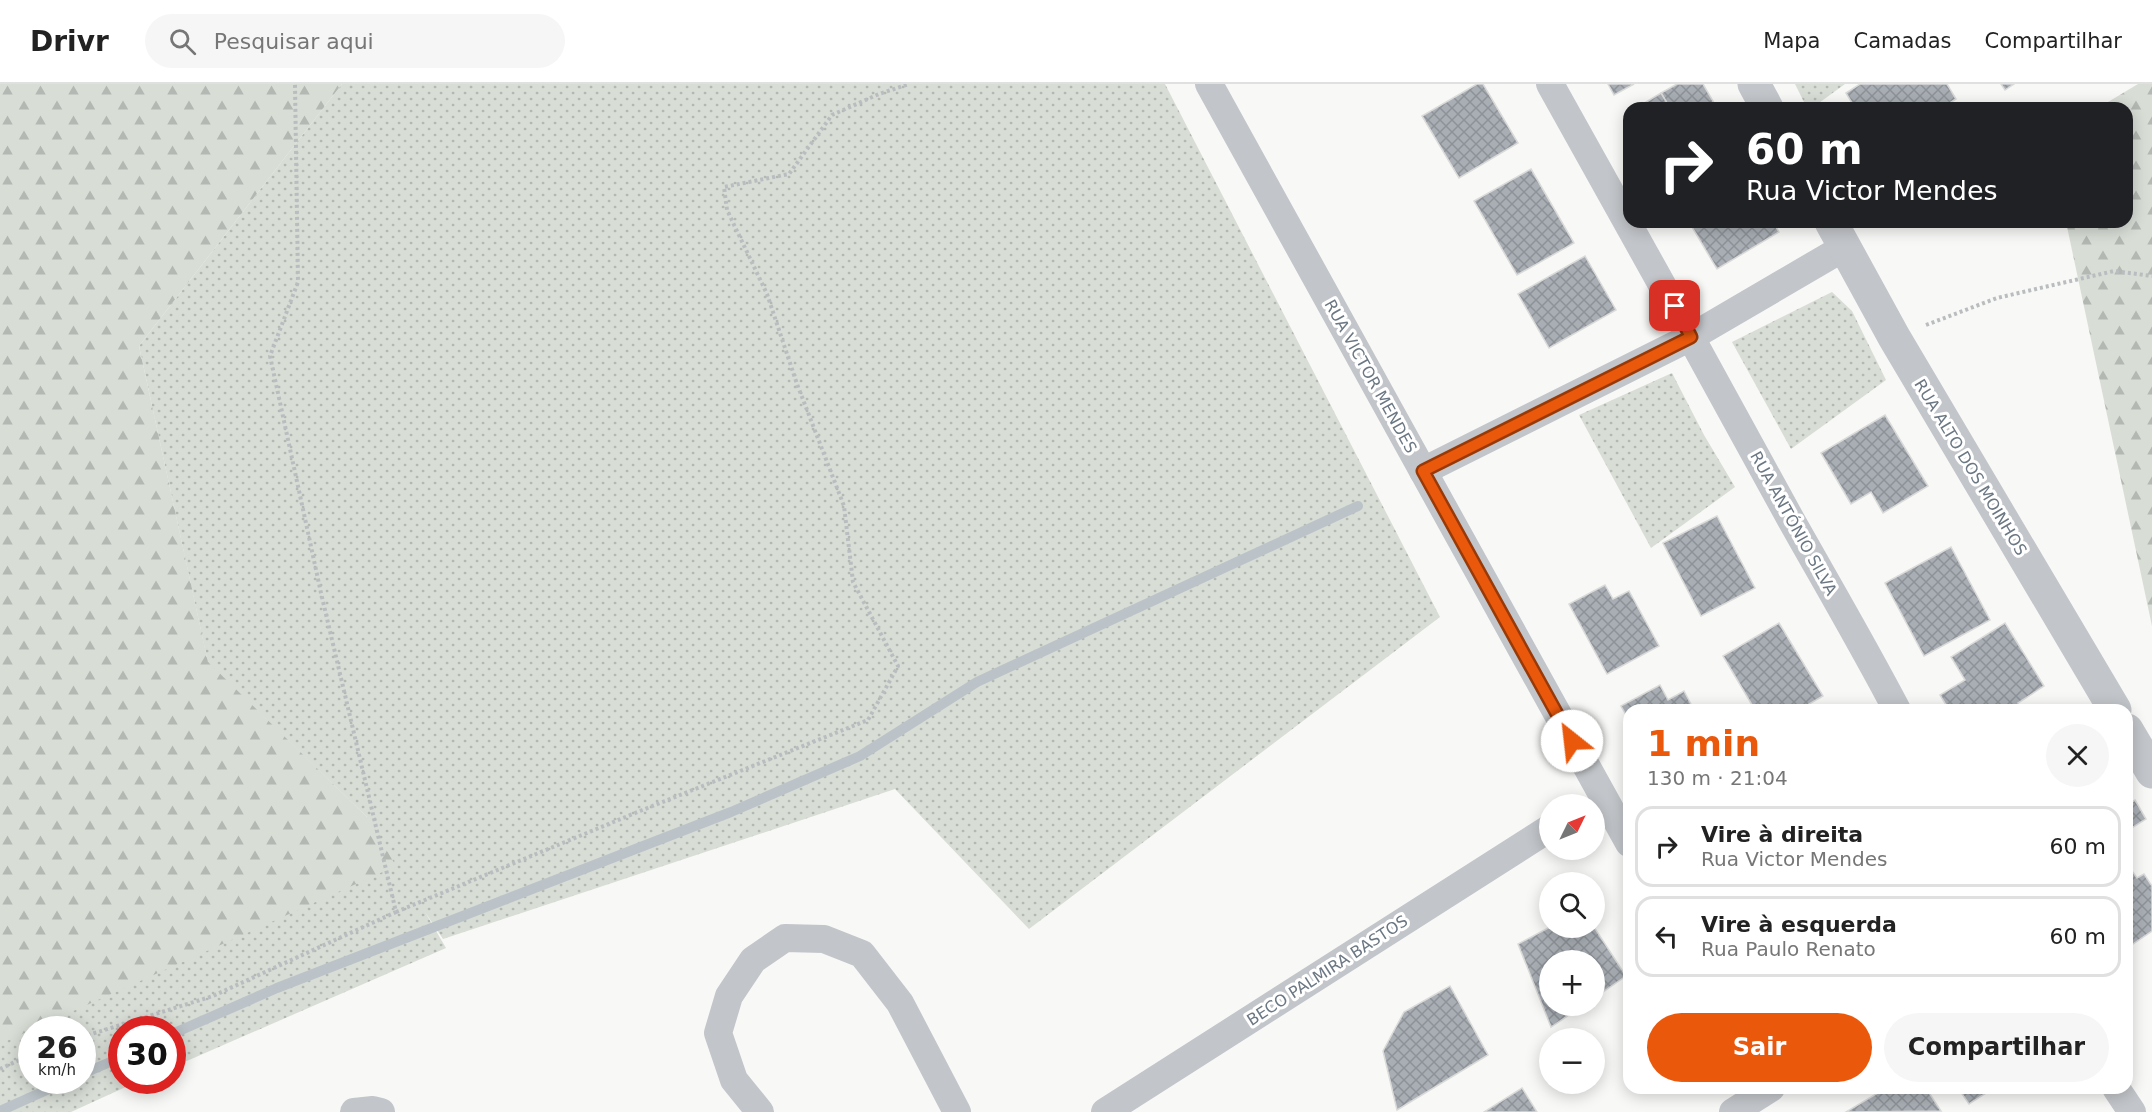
<!DOCTYPE html>
<html lang="pt">
<meta charset="utf-8">
<style>
:root{--surface:#fff;--page:#f6f6f6;--text:#222;--muted:#767676;--line:#e0e0e0;--accent:#ea580c}
body{margin:0;font-family:"DejaVu Sans",sans-serif;background:var(--page);color:var(--text);height:100vh;display:flex;flex-direction:column;font-size:22px;white-space:nowrap}
*{box-sizing:border-box;margin:0}
p{font-size:20px;color:var(--muted)}
.icon{flex:none;width:33px;height:33px;fill:none;stroke:currentColor;stroke-width:2;stroke-linecap:round;stroke-linejoin:round}
.map{position:relative;flex:1;overflow:hidden}
.panel{position:absolute;left:1623px;top:620px;width:510px;height:390px;display:flex;flex-direction:column;background:var(--surface);border-radius:18px;box-shadow:0 3px 15px #0003}
.panel>*{flex:none}
.banner{position:absolute;left:1623px;top:18px;width:510px;height:126px;border-radius:18px;box-shadow:0 3px 15px #0003;background:#202124;color:#fff;overflow:hidden}
.needle{width:39px;rotate:47deg}
.tools{position:absolute;left:1539px;top:710px;display:grid;gap:12px}
.tools a{display:grid;place-items:center;width:66px;height:66px;border-radius:50%;background:var(--surface);box-shadow:0 3px 15px #0003;font-size:30px}
.speed{position:absolute;left:18px;top:932px;display:flex;gap:12px;font-size:30px;font-weight:700;text-align:center}
.speed>*{display:grid;place-content:center;width:78px;height:78px;border-radius:50%;background:var(--surface);box-shadow:0 3px 15px #0003;line-height:1}
.speed small{font-size:15px;font-weight:400}
.speed .limit{border:9px solid #d22;background:#fff;color:#111}
.pin{position:absolute;display:grid;place-items:center;width:51px;height:51px;color:#fff;margin:-26px;border-radius:12px;box-shadow:0 3px 9px #0006}
.me{position:absolute;width:66px;margin:-33px;rotate:331deg;stroke-linejoin:round;filter:drop-shadow(0 0 4px #0008)}
.turn{display:flex;align-items:center;gap:21px;height:126px;padding:0 24px;font-size:27px}
.turn .icon{width:78px;height:78px;stroke-width:2.5}
.turn b{display:block;font-size:42px;line-height:51px}
.round{display:grid;place-items:center;flex:none;width:63px;height:63px;border-radius:32px;background:var(--page)}
.overview{display:flex;align-items:center;justify-content:space-between;height:102px;padding:0 24px}
h1{font-size:36px;font-weight:600;line-height:45px;color:var(--accent)}
.action{display:flex;gap:12px;margin-top:auto;padding:12px 24px}
.action a{flex:1;height:69px;border-radius:36px;background:var(--accent);color:#fff;font-size:24px;font-weight:600;line-height:69px;text-align:center}
.action a+a{background:var(--page);color:var(--text)}
ul{padding:0;list-style:none}
li{display:flex;align-items:center;gap:18px;height:81px;margin:0 12px 9px;padding:0 12px;border:3px solid var(--line);border-radius:18px}
li div{flex:1}
li b{display:block;font-size:22px}
li em{font-style:normal}
header{display:flex;align-items:center;gap:36px;box-sizing:border-box;height:84px;padding:0 30px;background:var(--surface);border-bottom:2px solid var(--line)}
header strong{font-size:28px}
nav{display:flex;gap:33px;margin-inline-start:auto;font-size:21px}
.search{width:420px;height:54px;background:var(--page);display:flex;align-items:center;gap:15px;box-sizing:border-box;padding:0 21px;border-radius:33px;color:var(--muted);font-size:22px}
.map>svg:first-child{display:block}
.grass{fill:url(#grass-dots);fill-rule:evenodd}
.forest{fill:url(#forest-firs)}
.lines{fill:none;stroke-linecap:round;stroke-linejoin:round}
.stream{stroke:#bbc3c8;stroke-width:10}
.building{fill:url(#building-cross-hatch);stroke:#dadad9;stroke-width:1.5}
.path{stroke:#babdbf;stroke-width:4;stroke-dasharray:3 3;stroke-linecap:butt}
.minor{stroke:#c2c5c9;stroke-width:28}
.tertiary{stroke:#c2c5c9;stroke-width:33}
.route-casing{stroke:#983908;stroke-width:15}
.route{stroke:#ea580c;stroke-width:10}
.labels{text-anchor:middle;stroke-width:6;stroke-linejoin:round;paint-order:stroke}
.street-label{font-size:16px;fill:#6b7783;stroke:#fff}
</style>
<header>
<strong>Drivr</strong>
<div class="search"><svg class="icon" aria-label="search" viewBox="0 0 24 24"><circle cx="10" cy="10" r="6"/><path d="M15 15l6 6"/></svg>Pesquisar aqui</div>
<nav><a>Mapa</a><a>Camadas</a><a>Compartilhar</a></nav>
</header>
<div class="map">
<svg width="2152" height="1028" viewBox="0 0 2152 1028">
<defs>
<pattern id="grass-dots" width="8" height="8" patternUnits="userSpaceOnUse" patternTransform="scale(1.5)"><rect width="8" height="8" fill="#d8ddd6"/><path d="M2 2h.1M6 6h.1" fill="none" stroke="#b3b8b3" stroke-width="1.8" stroke-linecap="round"/></pattern>
<pattern id="forest-firs" width="22" height="20" patternUnits="userSpaceOnUse" patternTransform="scale(1.5)"><rect width="22" height="20" fill="#d8ddd6"/><path d="M5 1l3.5 6h-7zM16 11l3.5 6h-7z" fill="#b3b8b3"/></pattern>
<pattern id="building-cross-hatch" width="8" height="8" patternUnits="userSpaceOnUse" patternTransform="scale(1.5)"><rect width="8" height="8" fill="#a8aeb4"/><path d="M0 0l8 8M0 8l8-8" fill="none" stroke="#8d9298"/></pattern>
</defs>
<rect width="100%" height="100%" fill="#f8f8f6"/>
<!-- grass -->
<g class="grass">
<path d="M342,0H1165L1440,533L1029,845L895,705L443,855L425,828L446,864L173,983L172,945H122V996H141L71,1028H0V947L367,733L208,579L139,262ZM32,945H82V996H32Z"/>
<path d="M1795,0H1845L1812,24H1807Z"/>
<path d="M1832,208L1852,227L1886,296L1791,365L1732,258Z"/>
<path d="M1672,289L1704,351L1735,403L1651,464L1579,331Z"/>
</g>
<!-- forest -->
<g class="forest">
<path d="M0,0H342L139,262L208,578L367,733L396,782L0,960Z"/>
<path d="M2138,0H2152V542L2066,138H2127V24H2098Z"/>
</g>
<g class="lines">
<!-- stream -->
<g class="stream">
<path d="M172,950L277,904L731,728L860,672L977,598L1358,422"/>
<path d="M82,990L122,973"/>
<path d="M0,1027L69,996"/>
</g>
</g>
<!-- building -->
<g class="building">
<path d="M1477,0H1483L1518,59L1459,94L1422,32Z"/>
<path d="M1608,0H1634L1614,11Z"/>
<path d="M1677,0H1703L1717,24H1670L1661,9Z"/>
<path d="M1860,0H1947L1956,15L1942,24H1855L1846,9Z"/>
<path d="M2001,0H2014L2005,6Z"/>
<path d="M1661,9L1670,24H1636Z"/>
<path d="M1531,85L1574,159L1517,191L1474,117Z"/>
<path d="M1689,138H1773L1779,148L1717,185Z"/>
<path d="M1585,172L1616,226L1549,264L1518,210Z"/>
<path d="M1885,331L1928,402L1883,429L1871,408L1851,420L1821,369Z"/>
<path d="M1717,432L1755,504L1701,532L1663,459Z"/>
<path d="M1951,463L1990,536L1924,572L1885,499Z"/>
<path d="M1605,501L1613,515L1629,507L1659,562L1607,590L1569,520Z"/>
<path d="M1779,539L1823,612L1799,626H1755L1723,572Z"/>
<path d="M2005,539L2044,602L2018,619L2022,626H1949L1940,611L1965,596L1951,573Z"/>
<path d="M1660,601L1668,616L1684,607L1694,626H1629V636L1621,622Z"/>
<path d="M2135,716L2146,735L2127,747V721Z"/>
<path d="M2127,780L2137,794L2144,790L2152,802V847L2127,864Z"/>
<path d="M1550,843H1594L1626,892L1594,914V876H1550V921H1584L1551,943L1518,860Z"/>
<path d="M1450,902L1488,971L1397,1026L1383,967L1404,928Z"/>
<path d="M1522,1004L1537,1028H1484Z"/>
<path d="M1886,1004H1926L1941,1027L1846,1028Z"/>
<path d="M1958,1004H1994L1969,1020Z"/>
</g>
<g class="lines">
<!-- path -->
<g class="path">
<path d="M1926,241L1997,214L2114,187L2152,192"/>
<path d="M396,828L640,727L868,636L898,582L853,498L844,422L797,300L767,210L727,126L724,103L789,90L832,31L879,10L909,0"/>
<path d="M82,953L213,912L396,828L321,509L270,272L298,198L295,0"/>
<path d="M0,985L32,970"/>
</g>
<!-- minor -->
<g class="minor">
<path d="M1209,0L1423,387L1691,253L1845,163"/>
<path d="M1550,0C1631,144 1711,289 1790,434C1826,498 1863,561 1897,626"/>
<path d="M1423,387L1629,759"/>
<path d="M2116,1004L2132,1028"/>
<path d="M354,1028L373,1026L381,1028"/>
<path d="M760,1028L734,996L718,949L729,912L753,876L785,854L824,855L862,870L900,919L957,1028"/>
<path d="M1105,1028L1550,744"/>
<path d="M1733,1028L1771,1004"/>
</g>
<!-- tertiary -->
<g class="tertiary">
<path d="M1754,0L1767,24"/>
<path d="M1831,138L1894,253L2115,626"/>
<path d="M2127,646L2152,688"/>
</g>
</g>
<g class="lines">
<!-- route casing -->
<g class="route-casing">
<path id="route" d="M1572,657L1423,387L1691,253L1675,222"/>
</g>
<!-- route -->
<use href="#route" class="route"/>
</g>
<g class="labels">
<!-- street labels -->
<g class="street-label">
<text transform="translate(1371 292) rotate(61)" y="6">RUA VICTOR MENDES</text>
<text transform="translate(1971 383) rotate(59)" y="6">RUA ALTO DOS MOINHOS</text>
<text transform="translate(1794 439) rotate(61)" y="6">RUA ANTÓNIO SILVA</text>
<text transform="translate(1327 886) rotate(-33)" y="6">BECO PALMIRA BASTOS</text>
</g>
</g>
</svg>
<div class="tools">
<a><svg class="needle" viewBox="-14 -14 28 28"><path d="M0-13l5 13h-10z" fill="#e53935"/><path d="M0 13l5-13h-10z" fill="#767676"/></svg></a>
<a><svg class="icon" aria-label="search" viewBox="0 0 24 24"><circle cx="10" cy="10" r="6"/><path d="M15 15l6 6"/></svg></a>
<a>+</a>
<a>−</a>
</div>
<div class="speed"><div>26<small>km/h</small></div><div class="limit">30</div></div>
<div class="pin" style="left:1675px;top:222px;background:#d93025"><svg class="icon" aria-label="arrive" viewBox="0 0 24 24"><path d="M6 21V4h12l-3 4 3 4H6"/></svg></div>
<svg class="me" style="left:1572px;top:657px" viewBox="-20 -20 40 40"><circle r="19" fill="#fff"/><path d="M0-13L10 11 0 6-10 11z" fill="#ea580c"/></svg>
<div class="banner">
<div class="turn"><svg class="icon" aria-label="right" viewBox="0 0 24 24"><path d="M7 20v-9h11M14 6l5 5-5 5"/></svg><div><b>60 m</b>Rua Victor Mendes</div></div>
</div>
<section class="panel">
<div class="overview"><div><h1>1 min</h1><p>130 m · 21:04</p></div><a class="round"><svg class="icon" aria-label="close" viewBox="0 0 24 24"><path d="M6 6l12 12M18 6L6 18"/></svg></a></div>
<ul>
<li><svg class="icon" aria-label="right" viewBox="0 0 24 24"><path d="M7 20v-9h11M14 6l5 5-5 5"/></svg><div><b>Vire à direita</b><p>Rua Victor Mendes</p></div><em>60 m</em></li>
<li><svg class="icon" aria-label="left" viewBox="0 0 24 24"><path d="M17 20v-9H6M10 6l-5 5 5 5"/></svg><div><b>Vire à esquerda</b><p>Rua Paulo Renato</p></div><em>60 m</em></li>
</ul>
<div class="action"><a>Sair</a><a>Compartilhar</a></div>
</section>
</div>
